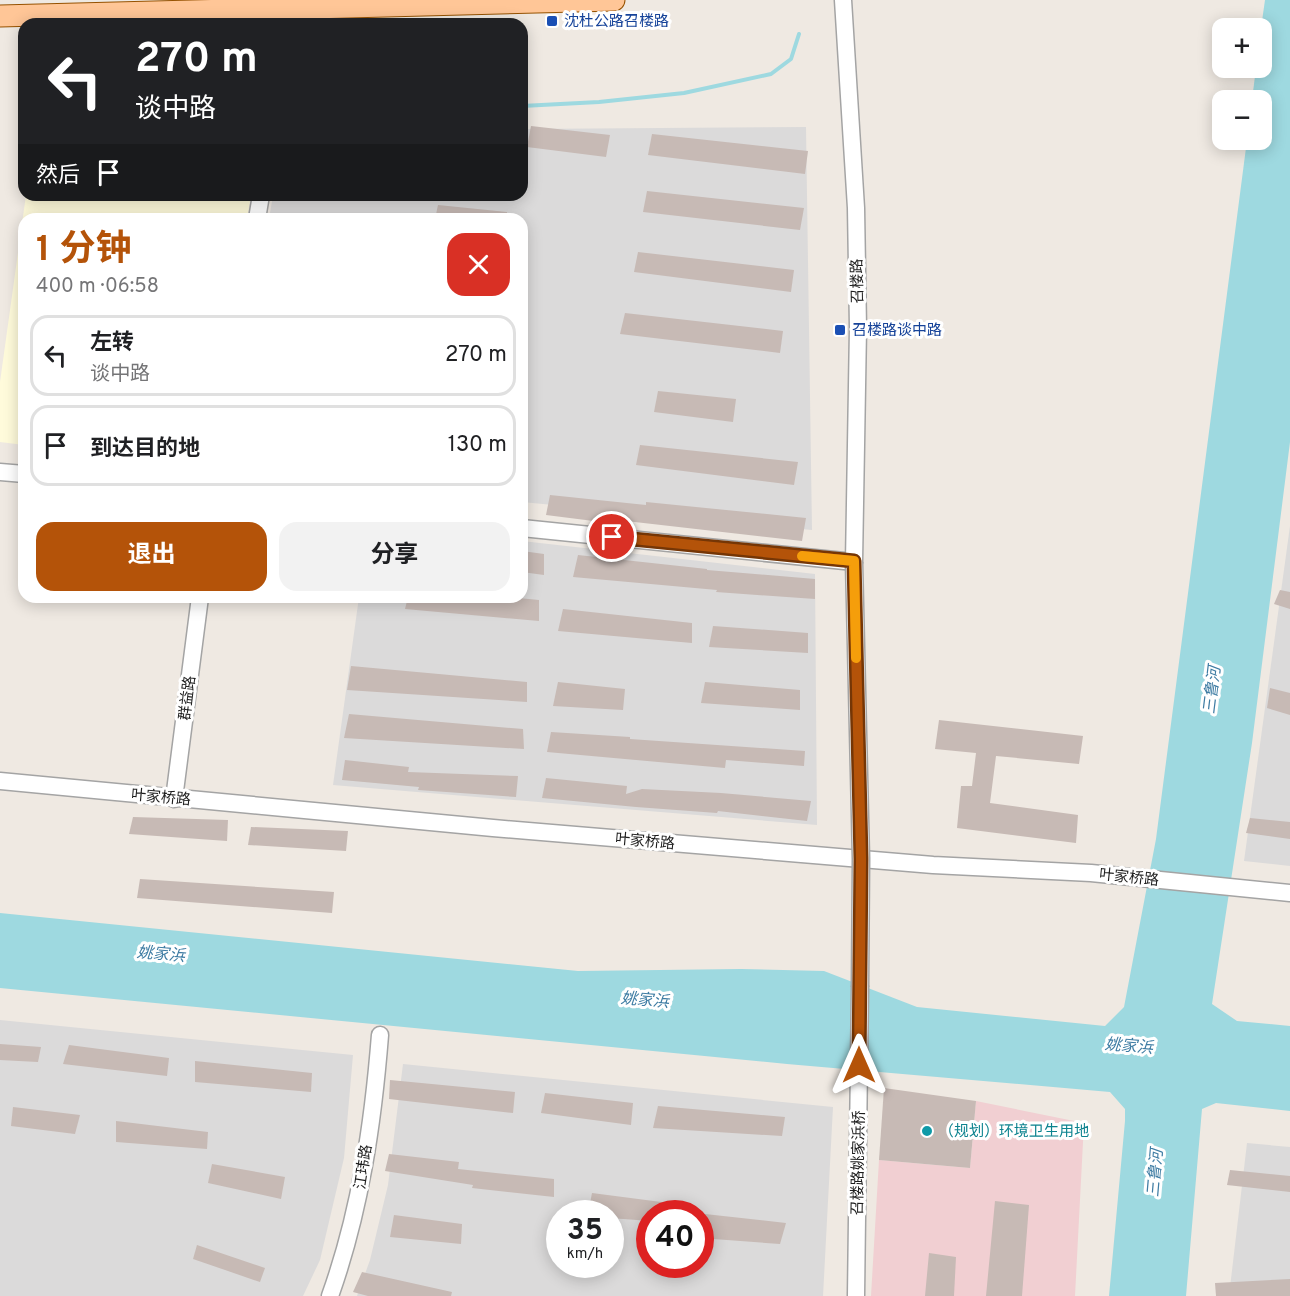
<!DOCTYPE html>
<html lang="zh">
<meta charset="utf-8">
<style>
:root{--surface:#fff;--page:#f2f2f2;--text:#202124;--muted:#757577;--line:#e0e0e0;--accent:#b45309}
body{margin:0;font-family:Overpass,"Noto Sans SC",sans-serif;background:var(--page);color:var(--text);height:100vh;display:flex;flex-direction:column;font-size:22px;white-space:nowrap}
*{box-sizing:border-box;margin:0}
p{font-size:20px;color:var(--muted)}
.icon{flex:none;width:33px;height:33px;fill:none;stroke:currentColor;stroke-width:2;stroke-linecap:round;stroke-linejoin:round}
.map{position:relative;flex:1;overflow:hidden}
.details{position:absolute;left:18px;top:213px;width:510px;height:390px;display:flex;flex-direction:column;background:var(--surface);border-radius:18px;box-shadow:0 3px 15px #0003}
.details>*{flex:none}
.banner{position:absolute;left:18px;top:18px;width:510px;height:183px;border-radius:18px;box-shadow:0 3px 15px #0003;background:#202124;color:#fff;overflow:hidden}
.fabs{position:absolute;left:1212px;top:18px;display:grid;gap:12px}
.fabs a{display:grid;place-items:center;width:60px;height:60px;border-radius:12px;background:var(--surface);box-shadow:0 3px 15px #0003;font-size:30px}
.speed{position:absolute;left:546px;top:1200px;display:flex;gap:12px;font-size:30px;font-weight:700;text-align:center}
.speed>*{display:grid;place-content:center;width:78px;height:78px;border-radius:50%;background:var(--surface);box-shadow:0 3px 15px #0003;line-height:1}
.speed small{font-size:15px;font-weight:400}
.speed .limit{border:9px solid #d22;background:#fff;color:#111}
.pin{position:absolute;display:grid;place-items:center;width:51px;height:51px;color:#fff;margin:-26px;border:3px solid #fff;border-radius:50%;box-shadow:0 2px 6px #0007}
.me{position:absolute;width:66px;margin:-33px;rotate:0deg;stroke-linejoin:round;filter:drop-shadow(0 0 4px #0008)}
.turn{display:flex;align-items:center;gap:21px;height:126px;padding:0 18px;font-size:27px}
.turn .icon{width:78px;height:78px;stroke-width:2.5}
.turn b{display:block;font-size:42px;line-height:51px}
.then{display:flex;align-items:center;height:57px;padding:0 18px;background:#0003;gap:12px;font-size:22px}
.round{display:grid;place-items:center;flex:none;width:63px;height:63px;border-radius:18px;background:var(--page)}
.overview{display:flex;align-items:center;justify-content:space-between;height:102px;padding:0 18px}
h1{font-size:36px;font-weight:700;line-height:45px;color:var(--accent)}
.cta{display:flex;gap:12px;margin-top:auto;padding:12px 18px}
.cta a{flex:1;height:69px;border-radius:18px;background:var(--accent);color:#fff;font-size:24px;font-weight:700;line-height:69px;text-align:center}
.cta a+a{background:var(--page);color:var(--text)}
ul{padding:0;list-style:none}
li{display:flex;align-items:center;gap:18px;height:81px;margin:0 12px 9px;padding:0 6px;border:3px solid var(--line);border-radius:18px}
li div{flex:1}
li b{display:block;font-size:22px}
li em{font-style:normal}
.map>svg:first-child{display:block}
.residential{fill:#dbdada;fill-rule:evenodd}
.commercial{fill:#f1cfd2}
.education{fill:#fffbdb}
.water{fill:#9ed9e0}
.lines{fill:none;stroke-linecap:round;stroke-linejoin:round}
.stream{stroke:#9ed9e0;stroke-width:4}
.building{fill:#c7bab5}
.minor-casing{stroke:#a4a4a4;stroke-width:19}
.major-casing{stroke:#965200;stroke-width:23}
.minor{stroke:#fff;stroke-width:16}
.major{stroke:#ffc697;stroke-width:21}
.minor-bridge-casing{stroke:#a4a4a4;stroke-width:19;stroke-linecap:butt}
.minor-bridge{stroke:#fff;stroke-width:16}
.route-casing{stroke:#753606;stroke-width:15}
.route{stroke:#b45309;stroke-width:10}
.slow{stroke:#f59e0b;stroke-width:10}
.transit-dot{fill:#1a4fb4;stroke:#fff;stroke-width:2}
.culture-dot{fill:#0f9aa8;stroke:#fff;stroke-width:2}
.labels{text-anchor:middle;stroke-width:6;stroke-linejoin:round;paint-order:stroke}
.transit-label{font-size:15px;fill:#164399;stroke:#fff;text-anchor:start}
.street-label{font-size:15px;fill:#1d1d1d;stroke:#fff}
.culture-label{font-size:15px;fill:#0d838f;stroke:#fff;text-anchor:start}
.water-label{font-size:16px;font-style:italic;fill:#3e7ca3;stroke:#fff}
</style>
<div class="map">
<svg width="1290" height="1296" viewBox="0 0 1290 1296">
<rect width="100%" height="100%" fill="#efe9e2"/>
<!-- residential -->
<g class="residential">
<path d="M806,127L812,530L522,502V219H269L273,195H522V129Z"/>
<path d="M1290,526V866L1244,861Z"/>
<path d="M522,541L815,574L817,825L333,785L359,597H522Z"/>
<path d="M0,1020L353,1055L344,1158L320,1260L303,1296H0Z"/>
<path d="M403,1064L833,1107L823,1296H357L370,1260L388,1185ZM560,1214H610V1264H560ZM650,1214H700V1264H650Z"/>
<path d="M1247,1143L1290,1147V1296H1229Z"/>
</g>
<!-- commercial -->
<path class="commercial" d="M976,1101L1084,1123L1075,1296H871L879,1160L970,1168Z"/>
<!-- education -->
<path class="education" d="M26,195H251L247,219H24V445L0,442V382Z"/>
<!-- water -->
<path class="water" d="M1265,0H1290V442L1252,743L1212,1004L1237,1021L1290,1026V1111L1216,1103L1202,1109L1186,1296H1109L1125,1121V1109L1110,1092L787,1064L0,988V913L578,971L741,969L824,971L917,1007L1105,1026L1124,1007L1156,839L1247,140H1262V100H1252L1256,68H1262L1261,28Z"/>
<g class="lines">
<!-- stream -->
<path class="stream" d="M522,106L599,102L684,93L771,74L791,59L799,34"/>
</g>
<!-- building -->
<g class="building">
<path d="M531,126L610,135L606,157L527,147Z"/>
<path d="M652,134L808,151L805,174L648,155Z"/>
<path d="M647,191L804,208L800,230L643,212Z"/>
<path d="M438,205L507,212V219H435Z"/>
<path d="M638,252L794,270L791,292L634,272Z"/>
<path d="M625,313L783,331L780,353L620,334Z"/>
<path d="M658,391L736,399L733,422L654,412Z"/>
<path d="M640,445L798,462L794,485L636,465Z"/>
<path d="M550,495L646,505V502L806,518L802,541L626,521L625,525L546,515Z"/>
<path d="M522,551L544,554V575L522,572Z"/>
<path d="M578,555L707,569V570L815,579V599L716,592L717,590L573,577Z"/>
<path d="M1280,590L1290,592V609L1274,604Z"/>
<path d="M408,597H507L539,600V621L405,609Z"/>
<path d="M563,609L692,623V643L558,631Z"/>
<path d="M713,626L808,633V653L709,647Z"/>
<path d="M351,666L527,682V702L347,690Z"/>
<path d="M558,682L625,689L623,710L553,706Z"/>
<path d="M705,682L800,690V710L701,703Z"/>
<path d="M1270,688L1290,693V715L1267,708Z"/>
<path d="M349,714L523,729L524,749L344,738Z"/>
<path d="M939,720L1083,736L1079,764L996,756L990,803L1078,815L1076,843L957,828L961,786H972L976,753L935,749Z"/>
<path d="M551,732L630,737V739L805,751L804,766L726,760L725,768L547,752Z"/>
<path d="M345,760L409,767L408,772L518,776L516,797L418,790L419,787L342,780Z"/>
<path d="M546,778L627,786L626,794L642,789L721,793L811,801L807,821L718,811L717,813L636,807L542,798Z"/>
<path d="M133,817L228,820L227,841L129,834Z"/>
<path d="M1250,818L1290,822V839L1246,833Z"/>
<path d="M251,827L348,831L346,851L248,845Z"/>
<path d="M140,879L334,892L332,913L137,898Z"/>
<path d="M0,1044L41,1047L38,1062L0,1060Z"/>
<path d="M69,1045L169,1058L167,1076L63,1064Z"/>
<path d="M195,1061L312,1073L311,1092L195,1082Z"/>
<path d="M390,1080L515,1092L513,1113L389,1099Z"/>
<path d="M884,1088L976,1101L970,1168L879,1160Z"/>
<path d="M545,1093L633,1103L631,1125L541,1113Z"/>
<path d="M658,1106L785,1117L782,1136L653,1128Z"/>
<path d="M13,1107L80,1115L75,1134L11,1126Z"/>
<path d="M116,1121L208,1132L207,1149L116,1142Z"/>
<path d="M389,1154L459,1162L458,1169L554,1179V1197L472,1188L473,1185L385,1171Z"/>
<path d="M212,1164L285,1177L281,1199L208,1183Z"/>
<path d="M1230,1170L1290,1176V1192L1227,1185Z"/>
<path d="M592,1193L669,1203L668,1214H650V1221L610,1218V1214H588Z"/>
<path d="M995,1201L1029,1205L1022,1296H986Z"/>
<path d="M705,1214L786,1223L780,1244L700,1238Z"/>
<path d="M394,1215L462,1224L461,1244L390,1237Z"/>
<path d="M197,1245L265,1268L260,1282L193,1259Z"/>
<path d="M929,1253L956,1257L954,1296H925Z"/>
<path d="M362,1272L452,1292L451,1296H368L353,1292Z"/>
<path d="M1290,1279V1296H1216L1215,1283Z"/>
</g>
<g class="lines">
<!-- minor casing -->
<g class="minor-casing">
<g id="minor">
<path d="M257,219L261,195"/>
<path d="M0,472L24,474"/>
<path d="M522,528L854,562L858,328L856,208L843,0"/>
<path d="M0,781L493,828L933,865L1091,873L1290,893"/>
<path d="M174,799L200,597"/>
<path d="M330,1296C360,1212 373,1124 380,1035"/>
<path d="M856,1296L860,987"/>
</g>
</g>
<!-- major casing -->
<g class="major-casing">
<path id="major" d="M0,16L614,0"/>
</g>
<!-- minor -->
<use href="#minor" class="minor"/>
<!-- major -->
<use href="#major" class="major"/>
<!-- minor-bridge casing -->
<g class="minor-bridge-casing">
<path id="minor-bridge" d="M854,562L861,859L860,987"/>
</g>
<!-- minor-bridge -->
<use href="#minor-bridge" class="minor-bridge"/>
</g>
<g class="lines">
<!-- route casing -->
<g class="route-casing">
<path id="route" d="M612,537L854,561L861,859L859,1065"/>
</g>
<!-- route -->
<use href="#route" class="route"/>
<!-- slow -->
<path class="slow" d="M802,556L854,561L856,658"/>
</g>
<!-- markers -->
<g class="transit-dot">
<rect x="546" y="15" width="12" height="12" rx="3"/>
<rect x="834" y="324" width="12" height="12" rx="3"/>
</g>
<circle class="culture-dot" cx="927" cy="1131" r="6"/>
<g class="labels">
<!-- transit labels -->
<g class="transit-label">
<text x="564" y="26">沈杜公路召楼路</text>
<text x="852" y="335">召楼路谈中路</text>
</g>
<!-- street labels -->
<g class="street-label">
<text transform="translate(857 281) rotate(-91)" y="5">召楼路</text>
<text transform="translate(187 698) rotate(-83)" y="5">群益路</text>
<text transform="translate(161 797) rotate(5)" y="5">叶家桥路</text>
<text transform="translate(645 841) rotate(5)" y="5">叶家桥路</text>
<text transform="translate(1129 877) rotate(6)" y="5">叶家桥路</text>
<text transform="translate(858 1163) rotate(-89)" y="5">召楼路姚家浜桥</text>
<text transform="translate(363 1167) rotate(-81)" y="5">江玮路</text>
</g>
<!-- culture labels -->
<g class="culture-label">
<text x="939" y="1136">（规划）环境卫生用地</text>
</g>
<!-- water labels -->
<g class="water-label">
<text transform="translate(1211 690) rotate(-83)" y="6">三鲁河</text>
<text transform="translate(161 953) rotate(5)" y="6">姚家浜</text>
<text transform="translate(645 999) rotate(5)" y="6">姚家浜</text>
<text transform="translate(1129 1045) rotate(5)" y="6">姚家浜</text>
<text transform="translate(1154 1173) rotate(-85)" y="6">三鲁河</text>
</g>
</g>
</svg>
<div class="fabs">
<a>+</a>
<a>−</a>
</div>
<div class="speed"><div>35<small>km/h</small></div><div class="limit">40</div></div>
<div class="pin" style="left:612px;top:537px;background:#d93025"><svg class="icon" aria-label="arrive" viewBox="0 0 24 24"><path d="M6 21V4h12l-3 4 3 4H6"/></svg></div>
<svg class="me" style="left:859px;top:1065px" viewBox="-20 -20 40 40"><path d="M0-17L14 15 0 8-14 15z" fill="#b45309" stroke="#fff" stroke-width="4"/></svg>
<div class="banner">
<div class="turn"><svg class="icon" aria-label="left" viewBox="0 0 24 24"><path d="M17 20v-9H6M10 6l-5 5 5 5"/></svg><div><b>270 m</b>谈中路</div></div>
<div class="then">然后<svg class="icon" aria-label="arrive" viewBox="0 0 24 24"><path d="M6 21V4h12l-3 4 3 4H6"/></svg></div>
</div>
<section class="details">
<div class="overview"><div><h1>1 分钟</h1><p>400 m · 06:58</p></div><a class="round" style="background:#d93025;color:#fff"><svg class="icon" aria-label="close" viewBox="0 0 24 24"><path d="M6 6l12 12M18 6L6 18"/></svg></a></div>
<ul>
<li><svg class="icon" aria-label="left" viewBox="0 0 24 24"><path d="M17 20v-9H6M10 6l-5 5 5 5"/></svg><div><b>左转</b><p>谈中路</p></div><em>270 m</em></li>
<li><svg class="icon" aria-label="arrive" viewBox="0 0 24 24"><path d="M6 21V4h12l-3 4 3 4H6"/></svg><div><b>到达目的地</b></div><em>130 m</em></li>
</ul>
<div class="cta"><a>退出</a><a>分享</a></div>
</section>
</div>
